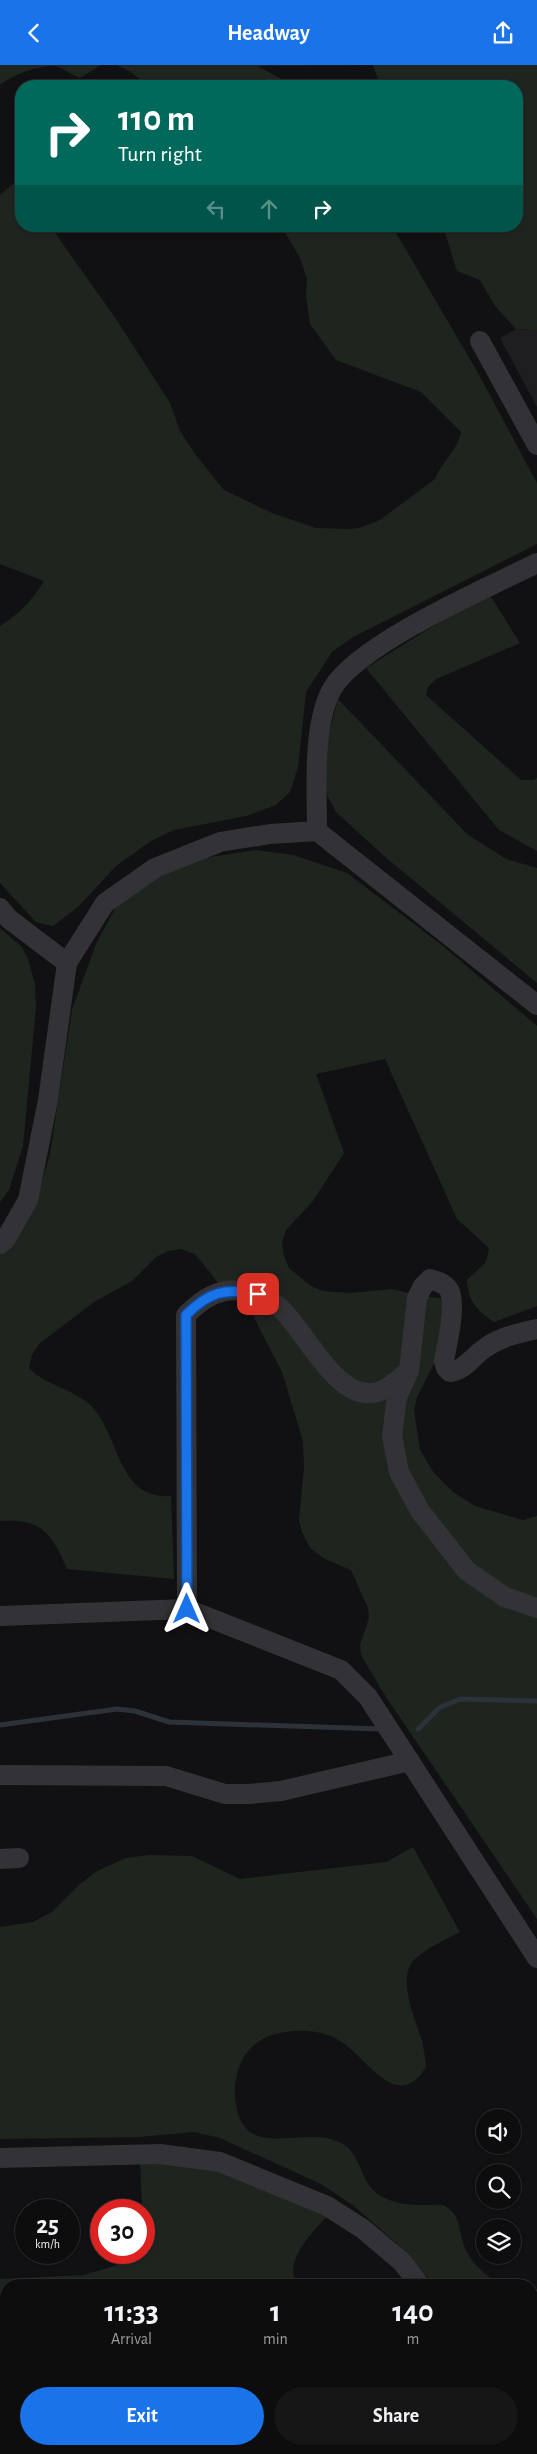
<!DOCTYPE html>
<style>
:root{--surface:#0d0d0e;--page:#161617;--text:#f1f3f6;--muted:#9a9c9e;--line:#2d2d2e;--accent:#1a73e8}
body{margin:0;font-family:"Alegreya Sans",sans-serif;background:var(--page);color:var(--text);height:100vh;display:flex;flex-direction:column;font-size:19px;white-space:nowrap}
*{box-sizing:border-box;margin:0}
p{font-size:16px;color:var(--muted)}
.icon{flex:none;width:28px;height:28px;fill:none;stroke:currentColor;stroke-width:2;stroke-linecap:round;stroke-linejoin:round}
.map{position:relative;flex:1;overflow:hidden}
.panel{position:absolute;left:0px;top:2214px;width:538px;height:176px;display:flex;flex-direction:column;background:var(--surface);border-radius:20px 20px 0 0;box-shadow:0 1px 4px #0004,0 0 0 1px var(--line)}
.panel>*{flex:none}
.guide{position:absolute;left:15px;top:15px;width:508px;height:152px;border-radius:20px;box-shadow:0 1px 4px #0004,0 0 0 1px var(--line);background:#00695c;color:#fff;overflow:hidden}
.tools{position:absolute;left:476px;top:2044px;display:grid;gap:10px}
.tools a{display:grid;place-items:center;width:45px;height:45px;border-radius:50%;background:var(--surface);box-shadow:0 1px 4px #0004,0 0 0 1px var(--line);font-size:25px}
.speed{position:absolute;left:15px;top:2134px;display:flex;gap:10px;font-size:25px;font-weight:700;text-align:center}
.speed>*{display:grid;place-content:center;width:65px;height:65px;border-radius:50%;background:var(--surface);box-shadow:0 1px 4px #0004,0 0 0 1px var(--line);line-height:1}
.speed small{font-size:12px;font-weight:400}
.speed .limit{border:8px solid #d22;background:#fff;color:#111}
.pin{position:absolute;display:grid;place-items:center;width:42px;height:42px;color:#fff;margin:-21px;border-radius:10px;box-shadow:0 2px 8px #0006}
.me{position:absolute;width:55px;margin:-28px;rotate:0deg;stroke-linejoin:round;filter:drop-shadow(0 0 4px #0008)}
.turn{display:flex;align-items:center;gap:18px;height:105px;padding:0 20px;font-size:22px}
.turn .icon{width:65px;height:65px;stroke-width:2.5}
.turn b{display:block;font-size:35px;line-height:42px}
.lanes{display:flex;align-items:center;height:48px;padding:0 20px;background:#0003;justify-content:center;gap:25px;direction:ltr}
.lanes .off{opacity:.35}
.eta{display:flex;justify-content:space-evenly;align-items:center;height:85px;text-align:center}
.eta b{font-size:30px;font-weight:700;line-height:35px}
.action{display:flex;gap:10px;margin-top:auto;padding:10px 20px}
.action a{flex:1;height:58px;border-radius:30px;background:var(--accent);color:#fff;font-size:20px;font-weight:700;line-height:58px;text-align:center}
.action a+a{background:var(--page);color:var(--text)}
header{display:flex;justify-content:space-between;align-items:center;height:65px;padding:0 20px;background:var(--accent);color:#fff;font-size:22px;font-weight:700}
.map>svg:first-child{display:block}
.built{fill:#1e1d1f}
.green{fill:#1e251f}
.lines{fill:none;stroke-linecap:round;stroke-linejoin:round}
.stream{stroke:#2c323a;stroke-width:5}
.minor{stroke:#333337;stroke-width:20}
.route-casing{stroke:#114b97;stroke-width:12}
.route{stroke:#1a73e8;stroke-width:9}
</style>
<header><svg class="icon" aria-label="back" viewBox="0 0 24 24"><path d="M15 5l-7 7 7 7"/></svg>Headway<svg class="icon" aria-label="share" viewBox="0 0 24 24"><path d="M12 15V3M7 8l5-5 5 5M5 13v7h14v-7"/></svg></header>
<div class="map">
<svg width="537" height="2389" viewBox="0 0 537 2389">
<rect width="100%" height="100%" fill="#111113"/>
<!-- built -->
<path class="built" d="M516,264L537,265V342L500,273Z"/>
<!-- green -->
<g class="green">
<path d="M0,0H101L80,13C72,10 63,3 55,1C38,0 12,10 0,20Z"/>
<path d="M116,0H537V265L516,264L495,241L480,215L457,206L443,161H516V21H380L373,0L258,1L294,21H147L131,7Z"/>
<path d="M16,116L21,123V161H50L116,254L170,338L180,366L195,389L224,425L272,448L316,463L350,464L359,463L380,455L435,414C442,396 457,387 461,367L421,327L336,295L310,259L306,232L307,213L299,191L281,161H392L478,308L537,418V479L353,572L332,587L306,627L298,702L290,727L276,740L246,751L174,765L151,776L116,801L78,842L53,861L36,857L0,818V561C19,549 32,536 44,516L0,499V130Z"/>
<path d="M488,527L520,578L436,614L428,622L426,630L521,715H533L537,713V786L499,765L366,603Z"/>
<path d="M338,634L467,769L506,794L537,803V918L384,791L336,747L327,730L323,691Z"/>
<path d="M256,785L293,790L347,808L443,881L537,961V1241L494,1257C477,1246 468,1236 467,1215L486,1197L489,1183L457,1154L385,994L316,1009L344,1088L313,1136L286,1165L282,1178L284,1191L289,1203L311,1221L323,1226L350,1228L392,1224L421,1231L447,1234L441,1285L417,1332L414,1345L420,1385L434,1408L453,1427L475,1441L523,1455L537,1451V1854L384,1629L361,1590L360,1580L369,1553L368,1543L351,1505L325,1494L310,1483L302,1467L299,1455L304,1402L303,1376L282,1307L248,1241L220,1220L195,1189L181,1184L168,1186L156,1192L132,1216L94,1237L39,1279L32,1290L29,1303C45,1320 70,1323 88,1338C121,1367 115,1435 171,1431L174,1514L67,1504C52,1468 41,1453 0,1456V1184L29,1153L39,1127L50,1089L72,945L96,879L117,840L145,818L204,793Z"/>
<path d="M0,863L22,882L28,894L35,919L36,942L23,1081L9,1125L0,1137Z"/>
<path d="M413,1782L460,1867C445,1875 426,1883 414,1895C396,1914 416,1956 422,1976C424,1984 425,1994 426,2002C397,2050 366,1991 340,1976C324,1966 304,1964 286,1967C271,1969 259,1974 249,1985C239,1995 234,2016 235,2031C240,2101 300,2059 339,2077C362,2087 359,2117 379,2130C393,2139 410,2140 426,2140C432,2140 440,2139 445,2141C463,2151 458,2171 467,2187C474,2201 488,2213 503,2220H435L395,2177L354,2141L321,2119L220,2073L194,2067L139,2072L0,2074V1862L33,1857L52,1847L79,1820L97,1806L126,1793L149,1790L192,1791L240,1814L386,1797Z"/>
<path d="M140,2096L213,2097L332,2146C316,2164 282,2194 297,2220H6V2384H175L183,2389H0V2214L84,2210L121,2199L130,2188H144Z"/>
<path d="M531,2230L537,2232V2308L531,2302Z"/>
<path d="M531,2330L537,2335V2389H260V2384H531Z"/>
</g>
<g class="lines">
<!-- stream -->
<g class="stream">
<path d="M0,1660L117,1644L135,1646L169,1657L380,1664"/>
<path d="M418,1664L439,1643L460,1634L537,1636"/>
</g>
<!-- minor -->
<g class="minor">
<path d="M480,276L537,380"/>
<path d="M317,766L537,940"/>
<path d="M0,843L9,854L67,898"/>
<path d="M0,1179L5,1175L28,1135L48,1035L67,898L105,838L155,803L220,777L270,769L317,766C317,724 312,661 332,624C359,578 487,523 537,498"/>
<path d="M537,1264C519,1268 500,1272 485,1283C473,1291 464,1306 450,1307L446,1303L444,1296C447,1279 457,1240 449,1225C445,1218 437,1216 430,1214L423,1221L417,1233L409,1306L397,1332L392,1371L399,1407L420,1446L467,1506L505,1532L537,1543"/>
<path d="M187,1544L186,1250C202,1234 220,1222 243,1226C256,1228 268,1232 278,1241C305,1263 336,1339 378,1327C389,1324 397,1316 406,1308"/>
<path d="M0,1551L187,1544L341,1605L368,1632L537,1893"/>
<path d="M0,1710L166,1711L225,1729H249L281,1726L410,1696"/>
<path d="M0,1794L19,1793"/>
<path d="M0,2093L160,2089L220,2097L327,2141L363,2164L402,2197L420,2220"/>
<path d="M531,2330L537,2336"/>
</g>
</g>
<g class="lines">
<!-- route casing -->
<g class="route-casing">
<path id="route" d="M187,1544L186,1250C210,1226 225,1223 258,1229"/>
</g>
<!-- route -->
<use href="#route" class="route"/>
</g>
</svg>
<div class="tools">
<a><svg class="icon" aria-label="sound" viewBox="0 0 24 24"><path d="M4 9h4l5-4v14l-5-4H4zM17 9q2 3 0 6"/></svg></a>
<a><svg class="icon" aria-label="search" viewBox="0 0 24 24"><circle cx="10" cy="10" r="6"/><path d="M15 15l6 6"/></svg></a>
<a><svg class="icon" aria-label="layers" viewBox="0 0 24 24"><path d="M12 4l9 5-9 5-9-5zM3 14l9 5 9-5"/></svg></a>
</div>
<div class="speed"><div>25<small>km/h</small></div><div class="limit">30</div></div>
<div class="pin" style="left:258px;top:1229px;background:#d93025"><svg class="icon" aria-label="arrive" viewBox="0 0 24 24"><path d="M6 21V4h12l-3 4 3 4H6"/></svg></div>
<svg class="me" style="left:187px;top:1544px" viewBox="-20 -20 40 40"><path d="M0-17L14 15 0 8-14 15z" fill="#1a73e8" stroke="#fff" stroke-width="4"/></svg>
<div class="guide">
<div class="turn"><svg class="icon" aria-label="right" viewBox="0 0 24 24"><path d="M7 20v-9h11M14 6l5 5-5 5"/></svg><div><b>110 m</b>Turn right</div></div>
<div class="lanes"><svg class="icon off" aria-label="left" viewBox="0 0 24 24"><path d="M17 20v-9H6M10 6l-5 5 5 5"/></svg><svg class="icon off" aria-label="ahead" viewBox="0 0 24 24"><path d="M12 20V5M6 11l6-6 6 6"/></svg><svg class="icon" aria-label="right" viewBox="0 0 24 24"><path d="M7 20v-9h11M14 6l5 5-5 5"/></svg></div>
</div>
<section class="panel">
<div class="eta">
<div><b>11:33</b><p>Arrival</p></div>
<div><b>1</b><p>min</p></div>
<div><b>140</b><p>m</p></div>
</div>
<div class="action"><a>Exit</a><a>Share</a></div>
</section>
</div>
